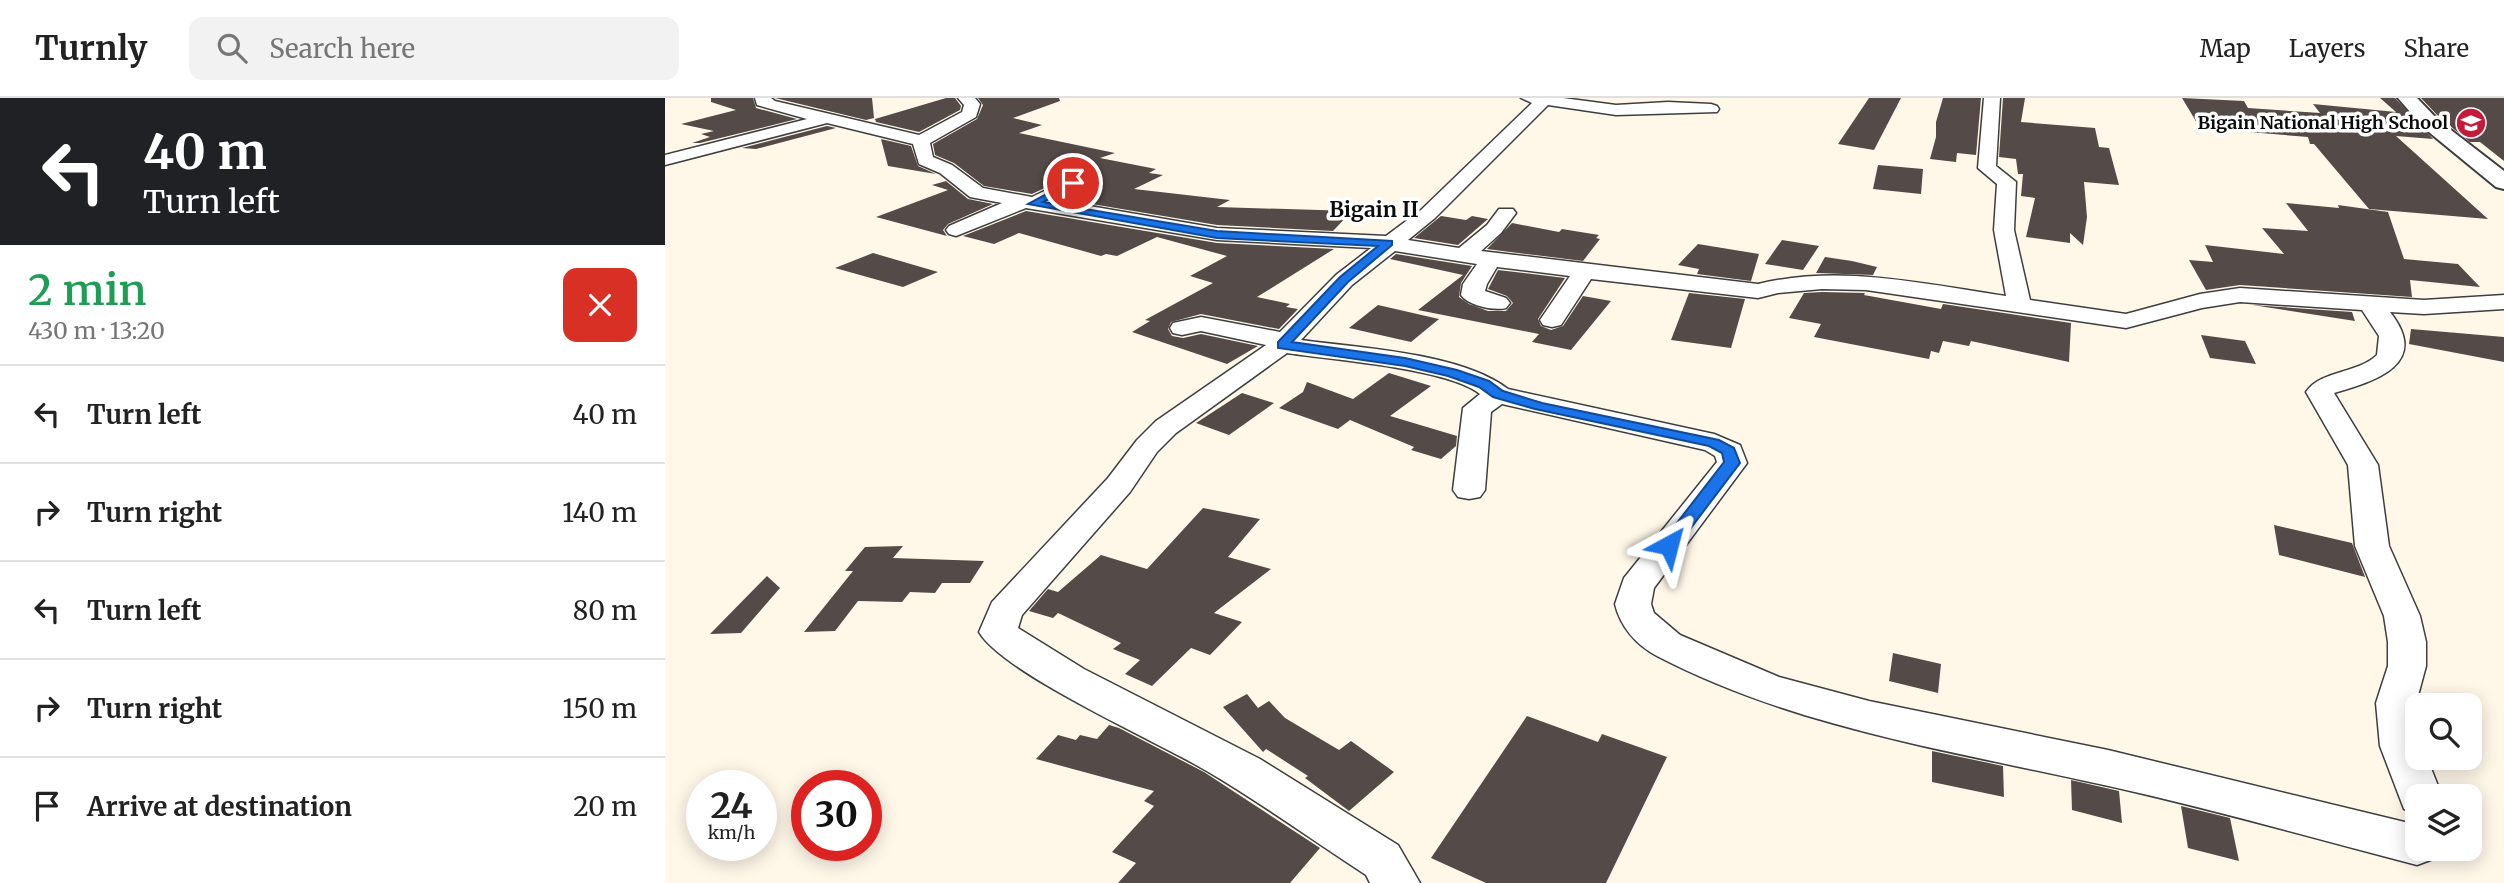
<!DOCTYPE html>
<meta charset="utf-8">
<style>
:root{--surface:#fff;--page:#f2f2f2;--text:#222;--muted:#767676;--line:#e0e0e0}
body{margin:0;font-family:Merriweather,serif;background:var(--page);color:var(--text);height:100vh;display:flex;flex-direction:column;font-size:26px;white-space:nowrap}
*{box-sizing:border-box;margin:0}
p{font-size:23px;color:var(--muted)}
.icon{flex:none;width:38px;height:38px;fill:none;stroke:currentColor;stroke-width:2;stroke-linecap:round;stroke-linejoin:round}
.map{position:relative;flex:1;overflow:hidden}
.drawer{display:flex;flex-direction:column;background:var(--surface);width:665px}
.drawer>*{flex:none}
.hud{background:#202124;color:#fff;overflow:hidden}
.tools{position:absolute;left:1740px;top:595px;display:grid;gap:14px}
.tools a{display:grid;place-items:center;width:77px;height:77px;border-radius:14px;background:var(--surface);box-shadow:0 4px 18px #0003;font-size:35px}
.speed{position:absolute;left:21px;top:672px;display:flex;gap:14px;font-size:35px;font-weight:700;text-align:center}
.speed>*{display:grid;place-content:center;width:91px;height:91px;border-radius:50%;background:var(--surface);box-shadow:0 4px 18px #0003;line-height:1}
.speed small{font-size:18px;font-weight:400}
.speed .limit{border:10px solid #d22;background:#fff;color:#111}
.pin{position:absolute;display:grid;place-items:center;width:60px;height:60px;color:#fff;margin:-30px;border:4px solid #fff;border-radius:50%;box-shadow:0 2px 7px #0007}
.me{position:absolute;width:77px;margin:-38px;rotate:38deg;stroke-linejoin:round;filter:drop-shadow(0 0 5px #0008)}
.turn{display:flex;align-items:center;gap:24px;height:147px;padding:0 28px;font-size:32px}
.turn .icon{width:91px;height:91px;stroke-width:2.5}
.turn b{display:block;font-size:49px;line-height:60px}
.round{display:grid;place-items:center;flex:none;width:74px;height:74px;border-radius:14px;background:var(--page)}
.headline{display:flex;align-items:center;justify-content:space-between;height:119px;padding:0 28px}
h1{font-size:42px;font-weight:600;line-height:52px;color:#1e9e55}
ul{padding:0;list-style:none}
li{display:flex;align-items:center;gap:21px;height:98px;padding:0 28px;border-top:2px solid var(--line)}
li div{flex:1}
li b{display:block;font-size:26px}
li em{font-style:normal}
header{display:flex;align-items:center;gap:42px;box-sizing:border-box;height:98px;padding:0 35px;background:var(--surface);border-bottom:2px solid var(--line)}
header strong{font-size:33px}
nav{display:flex;gap:38px;margin-inline-start:auto;font-size:24px}
.search{width:490px;height:63px;background:var(--page);display:flex;align-items:center;gap:18px;box-sizing:border-box;padding:0 24px;border-radius:14px;color:var(--muted);font-size:26px}
main{display:flex;flex:1;min-height:0}
.map>svg:first-child{display:block}
.building{fill:#544a47}
.lines{fill:none;stroke-linecap:round;stroke-linejoin:round}
.minor-casing{stroke:#3e3e3e;stroke-width:3}
.tertiary-casing{stroke:#3e3e3e;stroke-width:4}
.minor{fill:#fff;fill-rule:evenodd}
.tertiary{fill:#fff;fill-rule:evenodd}
.route{fill:#1a73e8;stroke:#114b97;stroke-width:2}
.labels{text-anchor:middle;stroke-width:7;stroke-linejoin:round;paint-order:stroke}
.far-poi-label{font-size:18px;font-weight:bold;fill:#0b0b0b;stroke:#fff;text-anchor:end}
.far-quarter-label{font-size:21px;font-weight:bold;fill:#0b0b0b;stroke:#fff}
</style>
<header>
<strong>Turnly</strong>
<div class="search"><svg class="icon" aria-label="search" viewBox="0 0 24 24"><circle cx="10" cy="10" r="6"/><path d="M15 15l6 6"/></svg>Search here</div>
<nav><a>Map</a><a>Layers</a><a>Share</a></nav>
</header>
<main>
<section class="drawer">
<div class="hud">
<div class="turn"><svg class="icon" aria-label="left" viewBox="0 0 24 24"><path d="M17 20v-9H6M10 6l-5 5 5 5"/></svg><div><b>40 m</b>Turn left</div></div>
</div>
<div class="headline"><div><h1>2 min</h1><p>430 m · 13:20</p></div><a class="round" style="background:#d93025;color:#fff"><svg class="icon" aria-label="close" viewBox="0 0 24 24"><path d="M6 6l12 12M18 6L6 18"/></svg></a></div>
<ul>
<li><svg class="icon" aria-label="left" viewBox="0 0 24 24"><path d="M17 20v-9H6M10 6l-5 5 5 5"/></svg><div><b>Turn left</b></div><em>40 m</em></li>
<li><svg class="icon" aria-label="right" viewBox="0 0 24 24"><path d="M7 20v-9h11M14 6l5 5-5 5"/></svg><div><b>Turn right</b></div><em>140 m</em></li>
<li><svg class="icon" aria-label="left" viewBox="0 0 24 24"><path d="M17 20v-9H6M10 6l-5 5 5 5"/></svg><div><b>Turn left</b></div><em>80 m</em></li>
<li><svg class="icon" aria-label="right" viewBox="0 0 24 24"><path d="M7 20v-9h11M14 6l5 5-5 5"/></svg><div><b>Turn right</b></div><em>150 m</em></li>
<li><svg class="icon" aria-label="arrive" viewBox="0 0 24 24"><path d="M6 21V4h12l-3 4 3 4H6"/></svg><div><b>Arrive at destination</b></div><em>20 m</em></li>
</ul>
</section>
<div class="map">
<svg width="1839" height="785" viewBox="0 0 1839 785">
<rect width="100%" height="100%" fill="#fff8e9"/>
<!-- building -->
<g class="building">
<path d="M46,0H88L91,10L132,21L35,45H27L45,39L36,36L49,33L16,26L71,12L46,4Z"/>
<path d="M110,0H207L209,20L201,22Z"/>
<path d="M281,0H290L296,8L295,12L254,34L211,24L210,21Z"/>
<path d="M313,0H394L395,3L348,20L377,27L354,35L450,55L435,60L491,71L484,75L498,77L469,91L565,102L552,109L687,113L668,133L552,127L397,101L420,86L417,80L409,76L367,96L319,88L289,65L270,57L268,46L312,21L318,7Z"/>
<path d="M1204,0H1236L1209,52L1173,46Z"/>
<path d="M1278,0H1316L1311,57L1292,55L1291,64L1265,61L1271,39V24Z"/>
<path d="M1338,0H1360L1356,24L1430,30L1434,49L1444,50L1454,87L1419,84L1422,119L1418,147L1405,135V145L1361,139L1370,100L1356,98L1358,76H1353L1351,61L1334,59Z"/>
<path d="M1517,0L1579,3L1583,10L1655,15L1648,6L1731,14L1715,0H1730L1768,41L1731,38L1823,121L1704,111L1649,46H1645L1643,39L1535,30Z"/>
<path d="M1756,0H1839V63L1815,44H1805L1775,20Z"/>
<path d="M162,28L171,30L91,51L77,50Z"/>
<path d="M216,41L246,48L253,68L271,76L223,68Z"/>
<path d="M1213,67L1258,71L1256,96L1208,91Z"/>
<path d="M281,83L303,101L328,106L283,126L278,132L282,138L211,119L283,92L267,87Z"/>
<path d="M1621,105L1674,110L1673,107L1723,114L1739,161L1793,166L1815,189L1745,182L1747,199L1575,187L1541,192L1524,162L1548,164L1540,147L1619,156L1597,130L1643,133Z"/>
<path d="M361,113L552,145L669,151L592,199L625,206L621,209L633,211L614,231L536,216L506,224L503,231L507,238L518,240L536,236L593,248L562,266L467,234L485,223L480,222L548,185L525,178L562,158L492,139L452,158L441,156L436,158L354,135L329,146L298,138Z"/>
<path d="M776,118L801,122L807,118L823,121L793,147L749,140Z"/>
<path d="M847,125L894,134L897,131L934,137L931,140L935,141L918,163L822,151Z"/>
<path d="M1117,142L1154,148L1138,172L1100,166Z"/>
<path d="M1033,146L1094,156L1086,183L1032,176L1034,171L1013,167Z"/>
<path d="M208,155L273,174L238,189L170,170Z"/>
<path d="M731,156L807,168L796,185L794,199L804,206L823,213H841L848,205L842,198L823,191L833,172L900,180L873,221L876,228L886,232L898,228L918,198L946,203L906,252L867,244L874,236L753,212L798,177L725,161Z"/>
<path d="M1160,159L1187,163L1212,169L1208,177L1151,175Z"/>
<path d="M1157,194L1200,195L1199,197L1276,211L1278,206L1406,225L1404,264L1306,243L1304,248L1278,243L1274,255L1266,253L1264,261L1149,239L1156,226L1124,220L1139,195Z"/>
<path d="M1024,195L1080,201L1066,250L1006,242Z"/>
<path d="M713,207L774,221L746,244L684,230Z"/>
<path d="M1587,207L1687,214L1690,223Z"/>
<path d="M1746,231L1839,239V264L1744,246Z"/>
<path d="M1536,237L1580,243L1591,266L1545,260Z"/>
<path d="M724,275L766,288L725,318L792,338L791,348L776,361L746,352L749,349L685,322L673,331L614,310L638,294L642,284L688,301Z"/>
<path d="M577,295L609,305L564,337L531,325Z"/>
<path d="M538,410L595,421L563,459L606,471L549,515L577,524L545,557L526,550L487,588L460,576L475,562L448,551L456,545L393,515L388,520L364,513L383,491L393,494L436,457L482,471Z"/>
<path d="M1609,427L1687,445L1700,479L1614,457Z"/>
<path d="M238,448L228,460L319,463L305,485H277L270,495L245,494L237,504L193,503L170,533L139,534L188,473H180L200,449Z"/>
<path d="M102,478L115,490L76,535L45,536Z"/>
<path d="M1228,555L1276,566L1273,595L1224,583Z"/>
<path d="M582,596L593,610L604,603L620,620L674,652L686,643L729,674L684,713L640,680L643,678L601,651L598,654L558,609Z"/>
<path d="M862,618L933,644L937,636L1002,659L941,785H821L766,760Z"/>
<path d="M444,627L454,630L539,674L655,750L625,785H453L471,765L447,754L489,708L479,703L489,693L371,661L393,637L411,642L415,637L432,641Z"/>
<path d="M1267,653L1338,668L1339,699L1267,684Z"/>
<path d="M1406,682L1454,693L1457,725L1407,712Z"/>
<path d="M1516,708L1565,720L1574,763L1523,750Z"/>
</g>
<g class="lines">
<!-- minor casing -->
<g class="minor-casing">
<path id="minor" d="M90,0H106L110,3L254,37L297,14L299,7L293,0H310L315,6L311,19L265,45L268,59L287,67L318,90L367,99L408,79L415,81L417,85L390,102L552,130L721,138L756,112L867,5L856,0H898L951,7L1003,4L1046,6L1052,8L1054,11L1052,14L951,17L883,7L770,120L743,142L794,150L822,127L834,111H848L851,115L836,135L816,153L1093,186C1175,166 1259,186 1341,198L1329,132L1332,86L1313,70L1319,0H1335L1331,68L1351,84L1349,132L1365,202L1461,216L1535,196L1575,190L1759,202L1839,197V211L1759,216L1725,214C1766,266 1711,283 1669,295L1713,367L1724,448L1755,518L1761,544V568L1751,605L1752,660H1762L1777,698H1752V715L1739,711L1715,648L1711,605L1723,568V544L1719,518L1690,448L1683,367L1641,294C1656,272 1692,276 1712,257L1714,238L1697,212L1575,204L1537,210L1461,230L1201,192L1157,191L1113,195L1093,200L926,181L896,227L887,229L878,227L875,222L905,178L832,169L822,186L820,193L841,200L845,205L841,210C829,213 804,208 796,197L798,186L812,166L730,153L687,187L636,242C695,250 796,255 843,291L1049,336L1075,347L1082,365L989,490L986,506L989,515L1015,537L1114,579L1204,603L1443,652L1752,727V751H1773L1768,761L1752,767C1648,740 1544,710 1439,687C1288,653 1130,630 992,558C971,547 955,528 950,506L959,480L1052,364L1050,358L1040,352L837,306L826,314L820,392L815,399L804,401L793,399L788,392L798,310L815,296C783,270 666,262 622,255L511,335L492,354L465,394L357,517L353,530L419,571L595,661L733,747L755,785H705L701,777C647,742 595,704 540,672C491,643 339,576 314,534L327,504L443,380L472,342L491,323L601,247L536,233L517,237L508,235L505,230L508,225L536,219L615,234L671,177L706,150L552,142L361,110L291,138L284,136L281,132L284,128L337,105L305,99L275,75L254,66L248,46L162,25L0,67V57L142,21L92,7Z"/>
</g>
<!-- tertiary casing -->
<g class="tertiary-casing">
<path id="tertiary" d="M1733,0H1752L1773,22L1839,73V91L1831,89L1759,30Z"/>
</g>
<!-- minor -->
<use href="#minor" class="minor"/>
<!-- tertiary -->
<use href="#tertiary" class="tertiary"/>
</g>
<!-- route -->
<path class="route" d="M408,82L413,85L411,87L378,104L552,133L727,143V147L683,184L627,244L740,260L792,272L824,283L838,293L877,305L1054,342L1069,350L1075,365L1010,451H998L995,447L998,443L1059,364L1057,355L1044,348L870,311L828,299L814,289L783,278L740,268L613,250V244L675,179L713,148L552,140L363,106Z"/>
<!-- icons -->
<defs>
<g id="school-disc" transform="scale(1.575)"><circle r="9.5" fill="#c31b38" stroke="#fff"/><path d="M0-5L7-2L0 1L-7-2ZM-4 1L0 2.5L4 1V4Q0 6-4 4Z" fill="#fff"/></g>
</defs>
<g fill-rule="evenodd">
<use href="#school-disc" x="1806" y="25"/>
</g>
<g class="labels">
<!-- far-poi labels -->
<g class="far-poi-label">
<text x="1783" y="31">Bigain National High School</text>
</g>
<!-- far-quarter labels -->
<g class="far-quarter-label">
<text x="709" y="119">Bigain II</text>
</g>
</g>
</svg>
<div class="tools">
<a><svg class="icon" aria-label="search" viewBox="0 0 24 24"><circle cx="10" cy="10" r="6"/><path d="M15 15l6 6"/></svg></a>
<a><svg class="icon" aria-label="layers" viewBox="0 0 24 24"><path d="M12 4l9 5-9 5-9-5zM3 14l9 5 9-5"/></svg></a>
</div>
<div class="speed"><div>24<small>km/h</small></div><div class="limit">30</div></div>
<div class="pin" style="left:408px;top:85px;background:#d93025"><svg class="icon" aria-label="arrive" viewBox="0 0 24 24"><path d="M6 21V4h12l-3 4 3 4H6"/></svg></div>
<svg class="me" style="left:1004px;top:447px" viewBox="-20 -20 40 40"><path d="M0-17L14 15 0 8-14 15z" fill="#1a73e8" stroke="#fff" stroke-width="4"/></svg>
</div>
</main>
